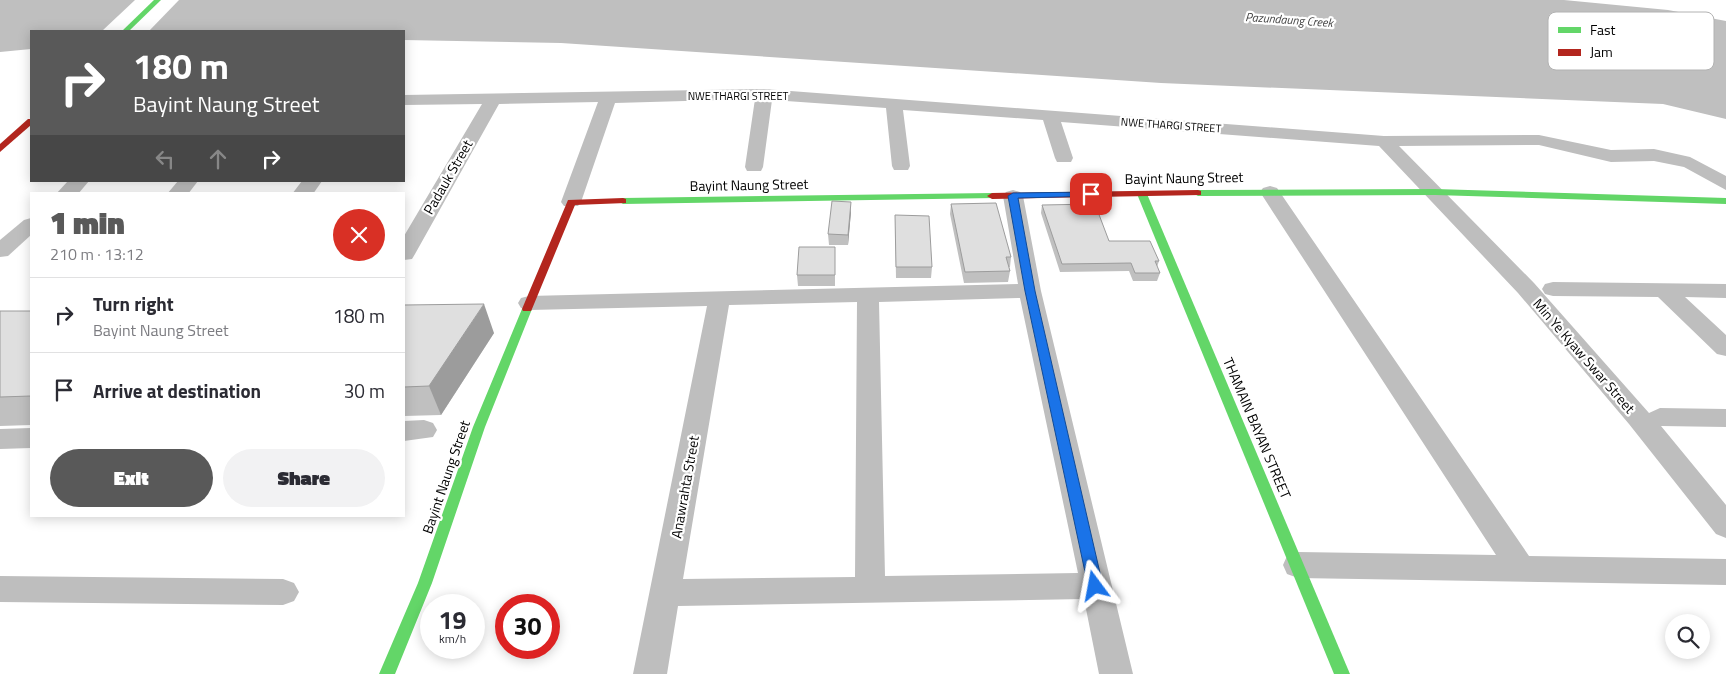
<!DOCTYPE html>
<meta charset="utf-8">
<style>
:root{--surface:#fff;--page:#f2f2f3;--text:#2b2b33;--muted:#7c7c81;--line:#e1e1e2;--accent:#595959}
body{margin:0;font-family:"Titillium Web",sans-serif;background:var(--page);color:var(--text);height:100vh;display:flex;flex-direction:column;font-size:19px;white-space:nowrap}
*{box-sizing:border-box;margin:0}
p{font-size:16px;color:var(--muted)}
.icon{flex:none;width:28px;height:28px;fill:none;stroke:currentColor;stroke-width:2;stroke-linecap:round;stroke-linejoin:round}
.map{position:relative;flex:1;overflow:hidden}
.panel{position:absolute;left:30px;top:192px;width:375px;height:325px;display:flex;flex-direction:column;background:var(--surface);border-radius:0px;box-shadow:0 2px 12px #0003}
.panel>*{flex:none}
.top-card{position:absolute;left:30px;top:30px;width:375px;height:152px;border-radius:0px;box-shadow:0 2px 12px #0003;background:#595959;color:#fff;overflow:hidden}
.controls{position:absolute;left:1665px;top:614px;display:grid;gap:10px}
.controls a{display:grid;place-items:center;width:45px;height:45px;border-radius:50%;background:var(--surface);box-shadow:0 2px 12px #0003;font-size:25px}
.speed{position:absolute;left:420px;top:594px;display:flex;gap:10px;font-size:25px;font-weight:700;text-align:center}
.speed>*{display:grid;place-content:center;width:65px;height:65px;border-radius:50%;background:var(--surface);box-shadow:0 2px 12px #0003;line-height:1}
.speed small{font-size:12px;font-weight:400}
.speed .limit{border:8px solid #d22;background:#fff;color:#111}
.pin{position:absolute;display:grid;place-items:center;width:42px;height:42px;color:#fff;margin:-21px;border-radius:10px;box-shadow:0 2px 8px #0006}
.me{position:absolute;width:55px;margin:-28px;rotate:347deg;stroke-linejoin:round;filter:drop-shadow(0 0 4px #0008)}
.turn{display:flex;align-items:center;gap:18px;height:105px;padding:0 20px;font-size:22px}
.turn .icon{width:65px;height:65px;stroke-width:2.5}
.turn b{display:block;font-size:35px;line-height:42px}
.lanes{display:flex;align-items:center;height:48px;padding:0 20px;background:#0003;justify-content:center;gap:25px;direction:ltr}
.lanes .off{opacity:.35}
.round{display:grid;place-items:center;flex:none;width:52px;height:52px;border-radius:26px;background:var(--page)}
.head{display:flex;align-items:center;justify-content:space-between;height:85px;padding:0 20px}
h1{font-size:30px;font-weight:800;line-height:38px;color:var(--accent)}
.button{display:flex;gap:10px;margin-top:auto;padding:10px 20px}
.button a{flex:1;height:58px;border-radius:30px;background:var(--accent);color:#fff;font-size:20px;font-weight:800;line-height:58px;text-align:center}
.button a+a{background:var(--page);color:var(--text)}
ul{padding:0;list-style:none}
li{display:flex;align-items:center;gap:15px;height:75px;padding:0 20px;border-top:1px solid var(--line)}
li div{flex:1}
li b{display:block;font-size:19px}
li em{font-style:normal}
.map>svg:first-child{display:block}
.water{fill:#bfbfbf}
.pier{fill:#fff}
.lines{fill:none;stroke-linecap:round;stroke-linejoin:round}
.street{fill:#bebebe;fill-rule:evenodd}
.fast{fill:#63d668;fill-rule:evenodd}
.jam{fill:#b3261e;fill-rule:evenodd}
.wall{fill:#c0c0c0}
.shaded-wall{fill:#9c9c9c}
.building{fill:#dfdfdf;stroke:#9c9c9c}
.route{fill:#1a73e8;stroke:#114b97}
.labels{text-anchor:middle;stroke-width:4.5;stroke-linejoin:round;paint-order:stroke}
.far-street-label{font-size:11px;fill:#000;stroke:#fff}
.far-water-label{font-size:12px;font-style:italic;fill:#444;stroke:#fff}
.street-label{font-size:14px;fill:#000;stroke:#fff}
.key{fill:#fff;stroke:#b2b2b2;stroke-width:1}
.key-label{font-size:14px;fill:#000}
</style>
<div class="map">
<svg width="1726" height="674" viewBox="0 0 1726 674">
<rect width="100%" height="100%" fill="#fff"/>
<!-- water -->
<path class="water" d="M0,0H1564L1668,10L1726,21V119L1663,104L1161,83L561,43L404,40V31H31V49L0,52Z"/>
<!-- pier -->
<path class="pier" d="M135,0H179L149,31H102Z"/>
<g class="lines">
<!-- street -->
<g class="street">
<path d="M764,89L1384,136L1539,135L1611,150L1654,149L1690,157L1726,176V190L1684,167L1654,161L1611,162L1539,145L1399,146L1534,283L1649,413L1660,408L1726,409V427L1661,426L1726,505V538L1716,534L1629,424L1518,293L1379,146L1061,122L1073,158L1071,162H1057L1055,158L1043,120L903,110L910,166L908,170H894L892,166L886,108L772,100L763,167L761,171H747L745,167L755,99L615,103L581,202L578,206H564L561,202L598,102L499,104L415,254L412,259L404,260V236L482,104L404,105V95Z"/>
<path d="M68,181H89L78,194H56Z"/>
<path d="M178,181H198L188,194H167Z"/>
<path d="M302,181H322L313,194H292Z"/>
<path d="M1270,186L1277,188L1529,556L1726,559V585L1298,578L1287,574L1283,565L1287,556L1298,552L1496,555L1260,192L1263,188Z"/>
<path d="M1013,190L1020,192L1023,196L1041,291L1133,674H1099L1084,599L678,606L667,674H633L707,306L529,310L521,308L518,303L521,298L529,296L1018,284L1003,196L1006,192ZM1020,298L1078,573L885,576L879,302ZM857,302L855,577L683,579L729,305Z"/>
<path d="M31,218V235L8,256L0,257V240L24,220Z"/>
<path d="M1553,282L1726,284V298L1685,297L1726,335V356L1717,354L1658,297L1553,296L1545,294L1542,289L1545,284Z"/>
<path d="M424,420L433,423L437,430L433,437L404,441V421Z"/>
<path d="M31,428V448L0,449V429Z"/>
<path d="M0,576L283,579L294,583L299,592L294,601L283,605L0,602Z"/>
</g>
<!-- fast -->
<g class="fast">
<path d="M154,0H161L129,31H122Z"/>
<path d="M1435,189L1726,198V204L1435,195L1198,196L1193,193L1198,190Z"/>
<path d="M1142,191L1147,194L1350,674H1334L1137,194Z"/>
<path d="M992,193L995,194V198L623,204L618,201L623,198Z"/>
<path d="M527,306L532,309L485,427L432,583L395,674H379L418,583L473,427L522,309Z"/>
</g>
<!-- jam -->
<g class="jam">
<path d="M28,119H31V125L0,152V144Z"/>
<path d="M1198,190L1201,191V195L992,199L987,196L992,193Z"/>
<path d="M623,198L626,199V203L575,205L532,309L531,311H523L522,309L568,200Z"/>
</g>
</g>
<!-- wall -->
<g class="wall">
<path d="M951,204L1011,257L1010,267H1009L1010,271L1008,282L964,283L950,214Z"/>
<path d="M1042,205L1109,241L1159,261L1157,267L1160,273L1157,281H1133L1129,271L1060,272L1041,213Z"/>
<path d="M851,212L848,245H829L828,234Z"/>
<path d="M895,215L932,267L931,278H896Z"/>
<path d="M835,247V286H798L797,275Z"/>
<path d="M404,305L494,333L441,415L404,416Z"/>
<path d="M0,311H31V425L0,426Z"/>
</g>
<!-- shaded-wall -->
<g class="shaded-wall">
<path d="M851,202V212L848,245V235Z"/>
<path d="M484,304L494,333L441,415L429,386Z"/>
</g>
<!-- building -->
<g class="building">
<path d="M832,201L851,202L848,235L828,234Z"/>
<path d="M996,203L1011,257H1006L1010,271L965,272L951,204Z"/>
<path d="M1095,204L1109,241H1150L1159,261H1155L1160,273H1135L1131,263L1062,264L1042,205Z"/>
<path d="M895,215L929,216L932,267H896Z"/>
<path d="M799,247H835V275H797Z"/>
<path d="M484,304L429,386L404,387V305Z"/>
<path d="M0,311H31V396L0,397Z"/>
</g>
<!-- route -->
<path class="route" d="M1091,192L1095,194L1094,196L1018,198L1035,291L1103,586L1100,590L1095,592L1090,590L1088,586L1025,291L1008,196L1013,193Z"/>
<g class="labels">
<!-- far-street labels -->
<g class="far-street-label">
<text x="738" y="100">NWE THARGI STREET</text>
<text transform="translate(1171 125) rotate(4)" y="4">NWE THARGI STREET</text>
</g>
<!-- far-water labels -->
<g class="far-water-label">
<text transform="translate(1289 20) rotate(4)" y="4">Pazundaung Creek</text>
</g>
<!-- street labels -->
<g class="street-label">
<text transform="translate(448 177) rotate(-60)" y="5">Padauk Street</text>
<text transform="translate(1184 178) rotate(-1)" y="5">Bayint Naung Street</text>
<text transform="translate(749 185) rotate(-1)" y="5">Bayint Naung Street</text>
<text transform="translate(1584 356) rotate(49)" y="5">Min Ye Kyaw Swar Street</text>
<text transform="translate(1257 428) rotate(67)" y="5">THAMAIN BAYAN STREET</text>
<text transform="translate(446 477) rotate(-71)" y="5">Bayint Naung Street</text>
<text transform="translate(685 487) rotate(-80)" y="5">Anawrahta Street</text>
</g>
</g>
<!-- legend -->
<rect x="1548" y="12" width="166" height="58" rx="8" class="key"/>
<rect x="1558" y="27" width="23" height="6" fill="#63d668"/>
<rect x="1558" y="49" width="23" height="7" fill="#b3261e"/>
<g class="key-label">
<text x="1590" y="35">Fast</text>
<text x="1590" y="57">Jam</text>
</g>
</svg>
<div class="controls">
<a><svg class="icon" aria-label="search" viewBox="0 0 24 24"><circle cx="10" cy="10" r="6"/><path d="M15 15l6 6"/></svg></a>
</div>
<div class="speed"><div>19<small>km/h</small></div><div class="limit">30</div></div>
<div class="pin" style="left:1091px;top:194px;background:#d93025"><svg class="icon" aria-label="arrive" viewBox="0 0 24 24"><path d="M6 21V4h12l-3 4 3 4H6"/></svg></div>
<svg class="me" style="left:1095px;top:586px" viewBox="-20 -20 40 40"><path d="M0-17L14 15 0 8-14 15z" fill="#1a73e8" stroke="#fff" stroke-width="4"/></svg>
<div class="top-card">
<div class="turn"><svg class="icon" aria-label="right" viewBox="0 0 24 24"><path d="M7 20v-9h11M14 6l5 5-5 5"/></svg><div><b>180 m</b>Bayint Naung Street</div></div>
<div class="lanes"><svg class="icon off" aria-label="left" viewBox="0 0 24 24"><path d="M17 20v-9H6M10 6l-5 5 5 5"/></svg><svg class="icon off" aria-label="ahead" viewBox="0 0 24 24"><path d="M12 20V5M6 11l6-6 6 6"/></svg><svg class="icon" aria-label="right" viewBox="0 0 24 24"><path d="M7 20v-9h11M14 6l5 5-5 5"/></svg></div>
</div>
<section class="panel">
<div class="head"><div><h1>1 min</h1><p>210 m · 13:12</p></div><a class="round" style="background:#d93025;color:#fff"><svg class="icon" aria-label="close" viewBox="0 0 24 24"><path d="M6 6l12 12M18 6L6 18"/></svg></a></div>
<ul>
<li><svg class="icon" aria-label="right" viewBox="0 0 24 24"><path d="M7 20v-9h11M14 6l5 5-5 5"/></svg><div><b>Turn right</b><p>Bayint Naung Street</p></div><em>180 m</em></li>
<li><svg class="icon" aria-label="arrive" viewBox="0 0 24 24"><path d="M6 21V4h12l-3 4 3 4H6"/></svg><div><b>Arrive at destination</b></div><em>30 m</em></li>
</ul>
<div class="button"><a>Exit</a><a>Share</a></div>
</section>
</div>
